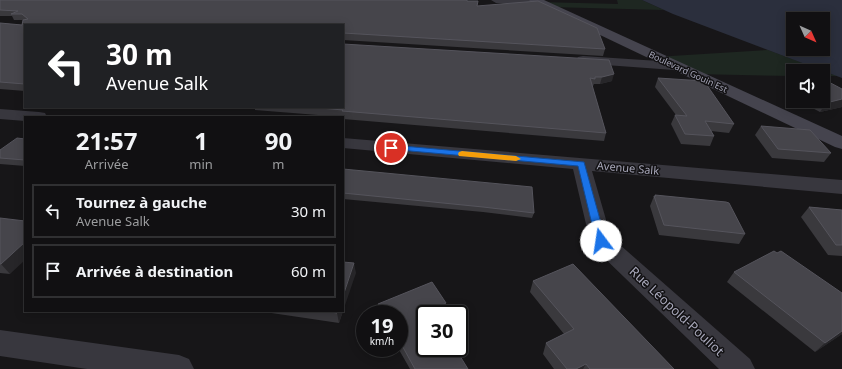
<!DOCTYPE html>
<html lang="fr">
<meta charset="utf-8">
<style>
:root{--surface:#111012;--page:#1e1e20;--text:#f1f3f6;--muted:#9c9d9f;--line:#303032}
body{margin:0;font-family:"Noto Sans",sans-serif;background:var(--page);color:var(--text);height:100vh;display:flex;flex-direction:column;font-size:15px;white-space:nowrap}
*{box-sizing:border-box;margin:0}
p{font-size:13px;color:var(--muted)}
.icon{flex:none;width:22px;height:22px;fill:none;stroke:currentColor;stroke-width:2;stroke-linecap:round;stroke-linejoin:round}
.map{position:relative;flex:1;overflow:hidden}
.drawer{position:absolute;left:24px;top:116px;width:320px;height:196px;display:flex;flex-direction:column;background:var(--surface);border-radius:0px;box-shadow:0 2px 10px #0003,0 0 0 1px var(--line)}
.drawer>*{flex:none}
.hud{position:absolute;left:24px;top:24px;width:320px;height:84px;border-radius:0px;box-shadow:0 2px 10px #0003,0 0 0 1px var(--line);background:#202124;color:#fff;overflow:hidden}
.needle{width:26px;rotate:135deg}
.controls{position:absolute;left:786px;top:12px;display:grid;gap:8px}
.controls a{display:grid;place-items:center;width:44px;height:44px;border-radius:0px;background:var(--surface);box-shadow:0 2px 10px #0003,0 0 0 1px var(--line);font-size:20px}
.speed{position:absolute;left:356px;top:305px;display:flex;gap:8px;font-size:20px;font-weight:700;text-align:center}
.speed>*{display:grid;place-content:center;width:52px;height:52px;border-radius:50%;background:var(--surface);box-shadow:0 2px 10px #0003,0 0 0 1px var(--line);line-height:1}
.speed small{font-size:10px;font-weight:400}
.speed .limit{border:2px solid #111;border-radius:6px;background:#fff;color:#111}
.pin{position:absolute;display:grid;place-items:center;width:34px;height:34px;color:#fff;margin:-17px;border:2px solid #fff;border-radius:50%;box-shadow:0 1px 4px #0007}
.me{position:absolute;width:44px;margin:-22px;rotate:346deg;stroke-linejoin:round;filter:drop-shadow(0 0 3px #0008)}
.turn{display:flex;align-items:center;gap:14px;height:84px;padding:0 16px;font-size:18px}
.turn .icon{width:52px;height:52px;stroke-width:2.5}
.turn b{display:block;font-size:28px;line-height:34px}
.eta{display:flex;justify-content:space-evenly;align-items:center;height:68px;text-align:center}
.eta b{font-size:24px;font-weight:700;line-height:28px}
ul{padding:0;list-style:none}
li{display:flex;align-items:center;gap:12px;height:54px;margin:0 8px 6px;padding:0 8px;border:2px solid var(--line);border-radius:0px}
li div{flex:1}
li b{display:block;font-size:15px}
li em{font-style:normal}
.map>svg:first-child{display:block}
.green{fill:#1e2721}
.water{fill:#2b2f3d;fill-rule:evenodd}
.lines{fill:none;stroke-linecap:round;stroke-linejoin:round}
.street{fill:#38373e;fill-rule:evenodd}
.secondary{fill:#45444e;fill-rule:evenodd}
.wall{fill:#3a393d}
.shaded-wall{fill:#272629}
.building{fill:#46454b;stroke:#55545c}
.route{fill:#1a73e8;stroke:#114b97}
.slow{fill:#f59e0b}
.labels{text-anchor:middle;stroke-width:3;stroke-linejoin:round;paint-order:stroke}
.far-street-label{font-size:9px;fill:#a7a7b9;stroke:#121113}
.street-label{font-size:11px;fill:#a7a7b9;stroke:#121113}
.near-street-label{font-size:13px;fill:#a7a7b9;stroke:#121113}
</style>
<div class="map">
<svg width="842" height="369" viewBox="0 0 842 369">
<rect width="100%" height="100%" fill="#171618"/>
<!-- green -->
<g class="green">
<path d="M617,0H642L664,10L550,7L539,2L618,4Z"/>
<path d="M768,50L838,76H823V71H793V76L693,74L655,57Z"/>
</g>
<!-- water -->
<path class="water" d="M642,0H842V78L673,14ZM793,19H823V49H793Z"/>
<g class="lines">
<!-- street -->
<g class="street">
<path d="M491,0H543L544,2L539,5L496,3Z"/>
<path d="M583,56L674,62L679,63L681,66L679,69L674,70L578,63L576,60L578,57Z"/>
<path d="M0,109L39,112L45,113L47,117H25V121L0,119Z"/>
<path d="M343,138L842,180V194L592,171L611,237L750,359L755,369H719L593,247L590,241L573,169L343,148Z"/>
<path d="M0,330L179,355L189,359L194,369H87L0,356Z"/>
</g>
<!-- secondary -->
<path class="secondary" d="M529,0H544L842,136V149L835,147L531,2Z"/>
</g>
<!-- wall -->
<g class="wall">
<path d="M0,0L468,1L478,6L605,49L603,56L343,40V25H25V91L0,89V23L22,25L23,20H14L12,16H0Z"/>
<path d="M609,60L612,81L600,84H594L593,86H592L606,133L604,141L343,119V117L255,110V109L231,107H343Z"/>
<path d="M658,78L734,124L729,133L711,131L714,136L710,146L681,144L671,124L675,115H676L655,87Z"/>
<path d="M791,85H793V98L786,94Z"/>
<path d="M842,89V107L820,112L799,101H823Z"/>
<path d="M761,126L831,153L824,162L772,158L755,135Z"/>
<path d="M25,139V166L0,164V150Z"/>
<path d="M343,169L534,213L532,218L483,212L343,199Z"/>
<path d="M655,195L745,234L739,244L659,235L650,206L654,196H655Z"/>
<path d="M809,207L842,210V256L828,255L801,217Z"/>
<path d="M0,218L10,274L0,273Z"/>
<path d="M734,272L842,334L815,352L727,282Z"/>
<path d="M533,281L674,369H554L543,354L546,343L564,334L530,292Z"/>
<path d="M378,304L446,313L445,314H425L468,369H410L398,348H399V314H379Z"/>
<path d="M258,311H343L339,323Z"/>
</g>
<!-- shaded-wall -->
<g class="shaded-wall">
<path d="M614,74L612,81L600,84L602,77Z"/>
<path d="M842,99V107L820,112L826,103Z"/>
<path d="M25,242V260L10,274L1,264Z"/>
<path d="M354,263L356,273L343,311V296Z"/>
<path d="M446,303V313L445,314H432V310Z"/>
<path d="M338,311H343L339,323L337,313Z"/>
<path d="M842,331V334L815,352L825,343Z"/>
<path d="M586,364L583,369H576Z"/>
</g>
<!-- building -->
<g class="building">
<path d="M0,0H467V1H478L477,6L538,1L597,28L605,49L343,33V25H25V84L0,82V23L22,25L23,20L28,19L22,14H11L18,11L0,10Z"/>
<path d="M343,44L609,60L614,74L602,77H595V79L590,78L606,133L342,111L343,110L309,107H343Z"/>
<path d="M658,78L704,81L734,124L705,121L714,136L685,134L675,115L687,116Z"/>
<path d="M823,79L842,89V99L826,103L822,101H823Z"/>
<path d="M761,126L810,130L831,153L778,149Z"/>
<path d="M17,138L25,139V160L0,158V150Z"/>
<path d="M343,169L532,187L534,213L483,207L343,193Z"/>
<path d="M655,195L726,202L729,203L745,234L664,225L654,196H656Z"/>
<path d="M809,207L842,210V245H836Z"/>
<path d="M0,218L25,221V242L1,264H0Z"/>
<path d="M774,251L777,253L781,251L842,293V331L825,343L734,272Z"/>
<path d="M343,262L354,263L343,296Z"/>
<path d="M573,264L674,369H590L586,364L576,369H567L546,343L574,329L533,281Z"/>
<path d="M432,282L446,303L432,310L434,314H425V348H455L468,369H415L399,340V314H384L378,304Z"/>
<path d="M325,311H338L337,313Z"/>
</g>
<!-- route -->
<path class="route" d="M391,145L584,162L606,241L604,244H597L596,241L578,166L388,149L387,148Z"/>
<!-- slow -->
<path class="slow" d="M462,151L516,156L521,159L516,161L459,156L458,154L459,152Z"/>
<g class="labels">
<!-- far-street labels -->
<g class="far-street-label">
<text transform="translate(688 72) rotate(25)" y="3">Boulevard Gouin Est</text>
</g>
<!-- street labels -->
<g class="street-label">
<text transform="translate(628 168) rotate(5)" y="4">Avenue Salk</text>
</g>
<!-- near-street labels -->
<g class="near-street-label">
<text transform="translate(677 311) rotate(43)" y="5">Rue Léopold-Pouliot</text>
</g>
</g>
</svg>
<div class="controls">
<a><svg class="needle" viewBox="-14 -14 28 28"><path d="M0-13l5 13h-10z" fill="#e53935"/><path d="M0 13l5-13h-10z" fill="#9c9d9f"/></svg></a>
<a><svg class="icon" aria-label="sound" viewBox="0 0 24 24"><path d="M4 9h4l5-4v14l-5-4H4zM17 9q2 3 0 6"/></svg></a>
</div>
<div class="speed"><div>19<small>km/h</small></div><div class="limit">30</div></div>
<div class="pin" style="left:391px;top:148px;background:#d93025"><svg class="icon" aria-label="arrive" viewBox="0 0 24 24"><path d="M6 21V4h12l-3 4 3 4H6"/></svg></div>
<svg class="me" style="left:601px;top:241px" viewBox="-20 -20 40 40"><circle r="19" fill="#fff"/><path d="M0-13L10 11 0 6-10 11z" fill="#1a73e8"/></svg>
<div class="hud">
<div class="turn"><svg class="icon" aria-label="left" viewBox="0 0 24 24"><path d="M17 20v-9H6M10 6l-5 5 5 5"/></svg><div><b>30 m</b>Avenue Salk</div></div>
</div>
<section class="drawer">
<div class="eta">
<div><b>21:57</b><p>Arrivée</p></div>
<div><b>1</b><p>min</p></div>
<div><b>90</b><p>m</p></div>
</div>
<ul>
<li><svg class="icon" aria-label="left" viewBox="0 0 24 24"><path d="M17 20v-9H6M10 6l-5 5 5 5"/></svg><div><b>Tournez à gauche</b><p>Avenue Salk</p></div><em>30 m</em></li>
<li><svg class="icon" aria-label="arrive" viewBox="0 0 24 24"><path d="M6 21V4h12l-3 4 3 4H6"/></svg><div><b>Arrivée à destination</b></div><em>60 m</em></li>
</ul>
</section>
</div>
